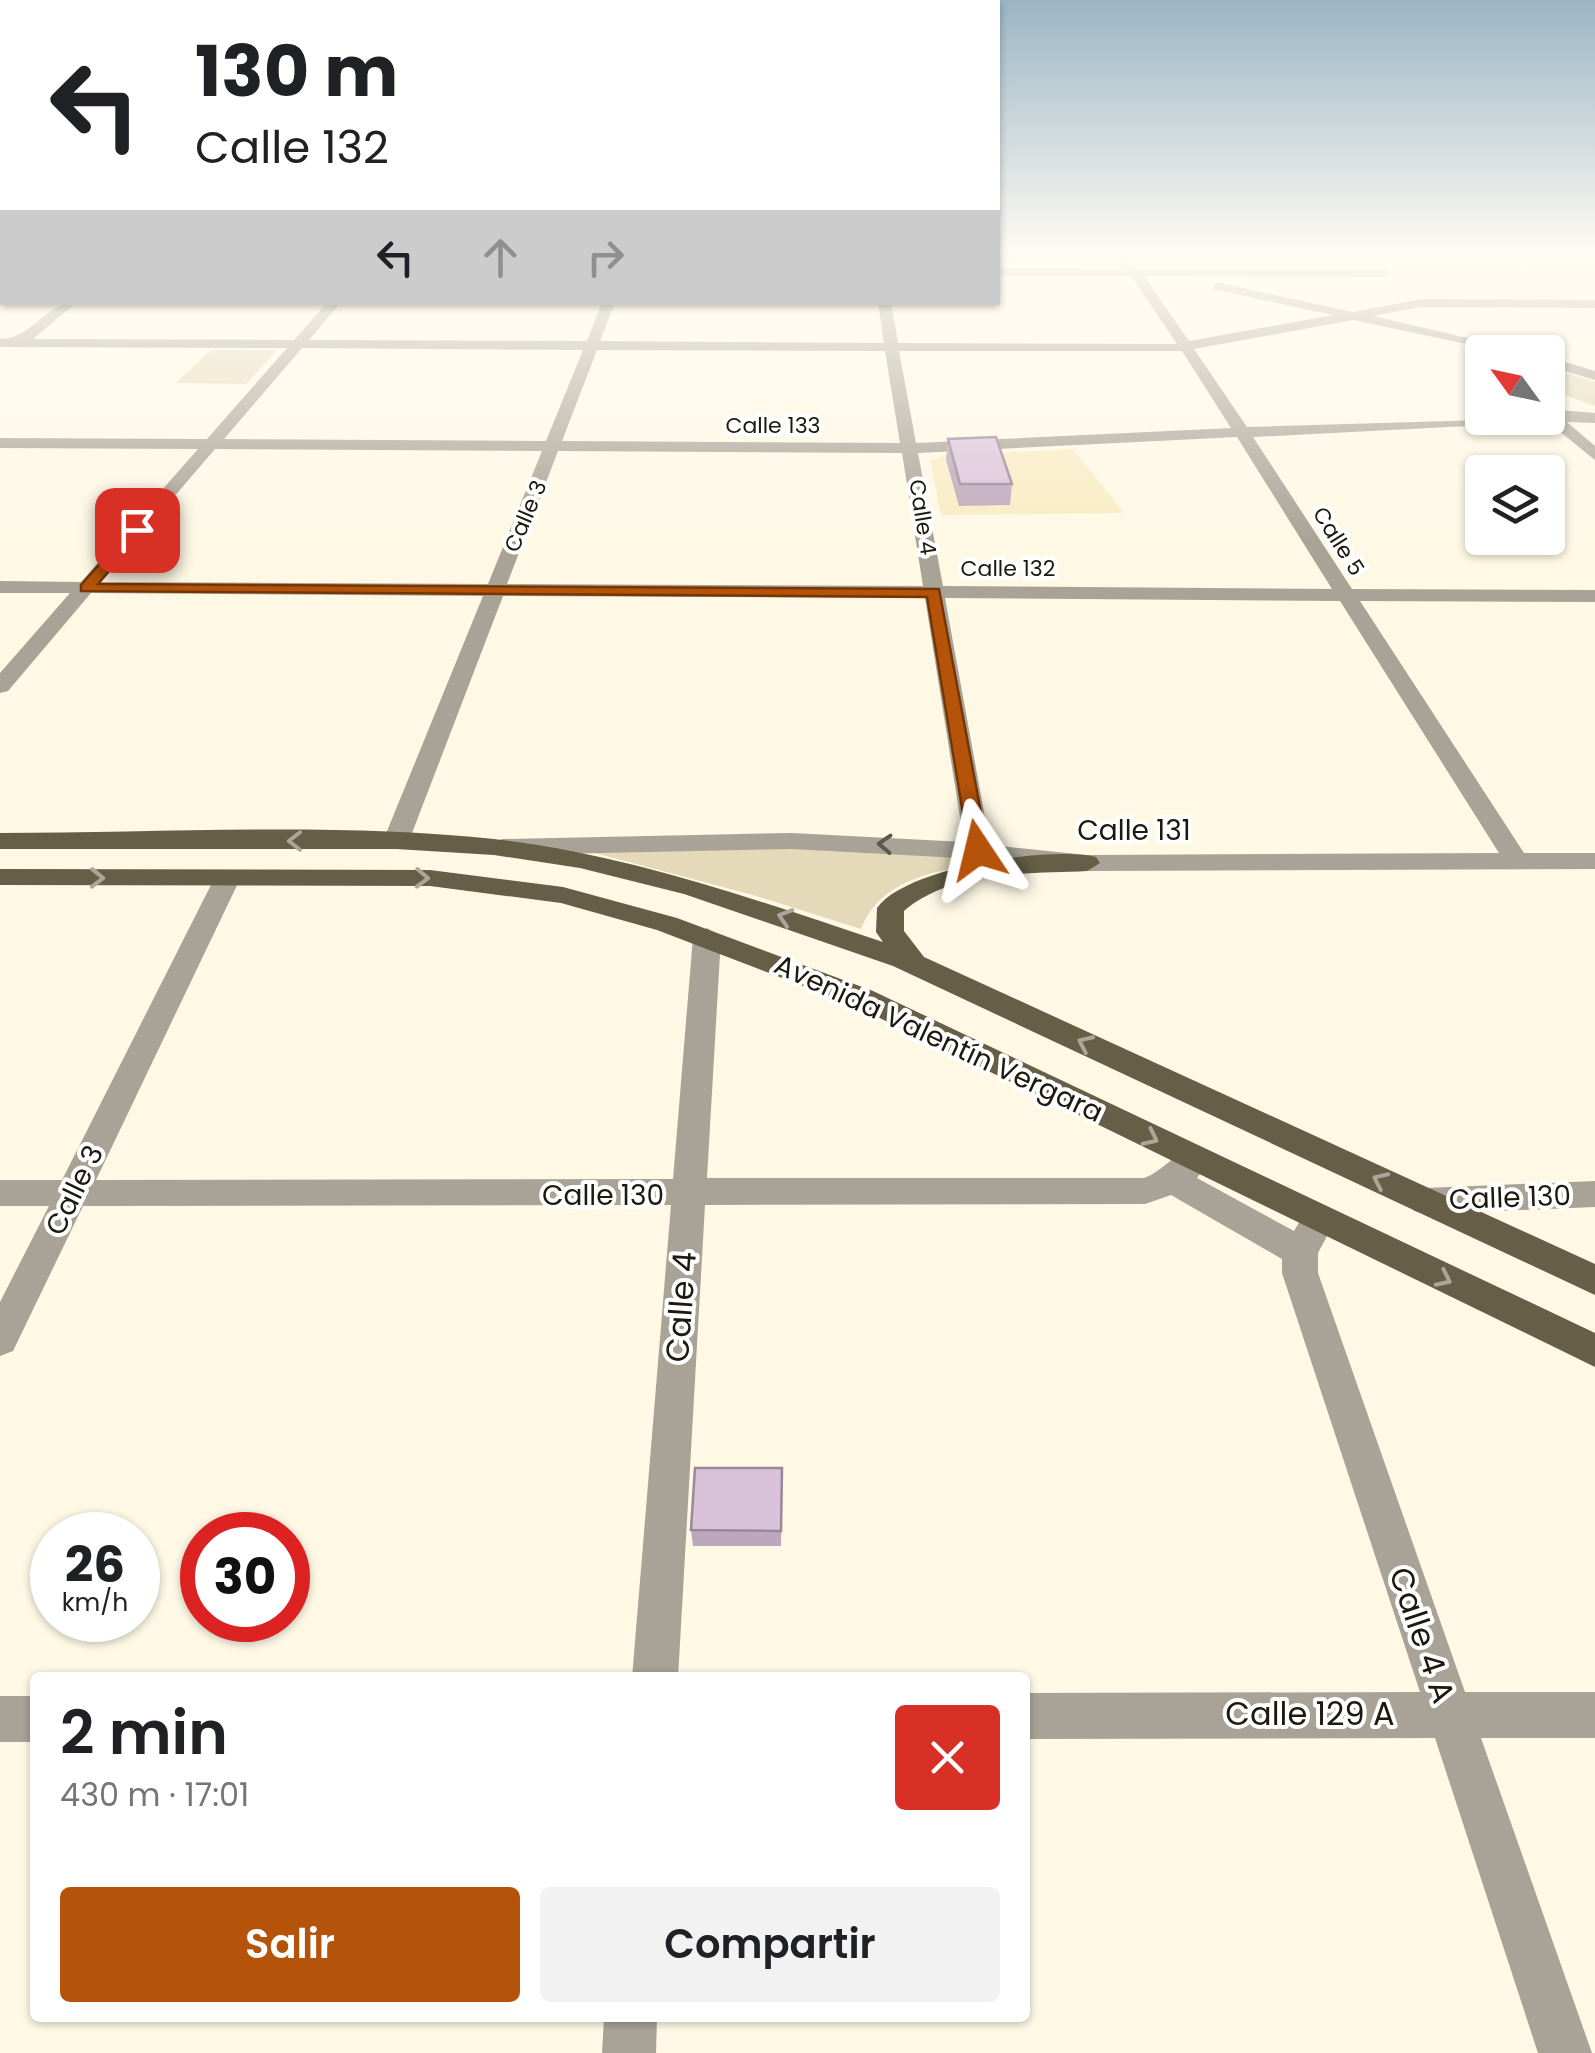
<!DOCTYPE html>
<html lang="es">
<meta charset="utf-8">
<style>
:root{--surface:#fff;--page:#f2f2f2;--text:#202124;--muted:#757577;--accent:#b45309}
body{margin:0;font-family:Poppins,sans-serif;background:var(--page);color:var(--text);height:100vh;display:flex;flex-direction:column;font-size:38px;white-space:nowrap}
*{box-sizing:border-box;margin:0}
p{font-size:32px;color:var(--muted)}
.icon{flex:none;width:55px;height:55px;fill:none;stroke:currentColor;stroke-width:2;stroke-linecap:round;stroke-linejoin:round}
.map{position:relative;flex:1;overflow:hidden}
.details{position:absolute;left:30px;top:1672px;width:1000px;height:350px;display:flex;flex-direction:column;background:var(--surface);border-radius:10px;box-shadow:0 2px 8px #0004}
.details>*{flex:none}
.guide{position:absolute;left:0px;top:0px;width:1000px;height:305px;box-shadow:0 2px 8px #0004;background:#fff;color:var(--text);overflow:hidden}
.needle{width:65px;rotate:303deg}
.controls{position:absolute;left:1465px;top:335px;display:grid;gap:20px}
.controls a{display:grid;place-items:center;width:100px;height:100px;border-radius:10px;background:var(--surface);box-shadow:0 2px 8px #0004;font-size:50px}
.speed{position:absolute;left:30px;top:1512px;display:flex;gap:20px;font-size:50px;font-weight:700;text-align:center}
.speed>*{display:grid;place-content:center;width:130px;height:130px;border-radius:50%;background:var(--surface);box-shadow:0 2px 8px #0004;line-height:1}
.speed small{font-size:25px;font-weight:400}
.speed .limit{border:15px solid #d22;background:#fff;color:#111}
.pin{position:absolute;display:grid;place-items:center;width:85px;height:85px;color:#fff;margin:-42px;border-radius:20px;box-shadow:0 5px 15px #0006}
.me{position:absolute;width:110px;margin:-55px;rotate:350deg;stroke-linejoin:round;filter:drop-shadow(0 0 8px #0008)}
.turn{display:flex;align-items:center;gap:35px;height:210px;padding:0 30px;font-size:45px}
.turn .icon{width:130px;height:130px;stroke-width:2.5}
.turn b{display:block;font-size:70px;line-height:85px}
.lanes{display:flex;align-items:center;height:95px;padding:0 30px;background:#0003;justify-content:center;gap:50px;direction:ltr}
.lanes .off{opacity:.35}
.round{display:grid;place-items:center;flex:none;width:105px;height:105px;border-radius:10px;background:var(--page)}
.head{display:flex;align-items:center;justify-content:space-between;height:170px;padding:0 30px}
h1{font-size:60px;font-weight:600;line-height:75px}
.cta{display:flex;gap:20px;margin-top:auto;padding:20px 30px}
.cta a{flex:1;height:115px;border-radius:10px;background:var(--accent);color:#fff;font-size:40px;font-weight:600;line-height:115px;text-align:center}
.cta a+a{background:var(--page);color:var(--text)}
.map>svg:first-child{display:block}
.built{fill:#f9ecc4}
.green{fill:#e4d9b8}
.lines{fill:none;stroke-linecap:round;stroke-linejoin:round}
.minor{fill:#a8a396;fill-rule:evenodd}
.major{fill:#665e46;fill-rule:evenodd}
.wall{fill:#bca7bc}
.building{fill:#dbc2db;stroke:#989;stroke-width:2.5}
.oneway{stroke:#aba699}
.oneway2{stroke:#5c574b}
.route{fill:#b45309;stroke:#753606;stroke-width:2.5}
.labels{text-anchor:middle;stroke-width:8;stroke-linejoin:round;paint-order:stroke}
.far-street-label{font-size:22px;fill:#1d190e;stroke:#fff}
.street-label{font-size:28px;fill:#1d190e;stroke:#fff}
.near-street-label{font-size:32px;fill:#1d190e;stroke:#fff}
</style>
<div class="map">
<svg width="1595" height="2053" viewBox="0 0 1595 2053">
<rect width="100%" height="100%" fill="#fef8e5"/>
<!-- built -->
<path class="built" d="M1073,449L1124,513L941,515L930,460L946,455Z"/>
<!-- green -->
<g class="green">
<path d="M211,350H277L246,384L176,383Z"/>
<path d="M1548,367L1595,382V406L1548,389Z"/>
<path d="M598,848H827L998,860V863C946,868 882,875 861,929L753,895L595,853Z"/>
</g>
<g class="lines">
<!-- minor -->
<g class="minor">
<path d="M1110,253H1122L1137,269H1385L1391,273L1385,277L1144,276L1189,341L1333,315L1212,289L1216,282L1353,312L1421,299L1595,300V308L1421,307L1373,316L1528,352H1504L1353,320L1194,349L1247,427L1548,418V409L1595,413V423L1567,422L1595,446V460L1548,422L1253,437L1352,589L1595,590V602L1360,601L1524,853H1595V869L1087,871L978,859L792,849L502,855L489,847L502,839L792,833L964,842L925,598L503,596L409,841L396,849L383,841L483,596L91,593L8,691L0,693V673L70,593H0V581L81,582L198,449L0,448V438L207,439L287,348L0,347V339C32,339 46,302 77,302L33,339L294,340L328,302H341L309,340L587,341L602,302H615L600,341L884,343L878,302H891L898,343L1177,344L1131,276H998V268L1124,269ZM302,348L583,350L546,441L224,439ZM597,350L885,351L900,443L562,441ZM899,351H1182L1231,428L916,443ZM1237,437L1332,589L943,586L918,453ZM215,449L542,451L488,584L101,582ZM558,451L902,453L923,586L507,584ZM945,598L1340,601L1499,853L1087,855L990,845Z"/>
<rect x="0" y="263" width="2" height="8"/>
<path d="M1548,357L1595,371V380L1548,366Z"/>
<path d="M227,871L240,879L96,1180L673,1179L693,937L707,928L721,937L707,1178H1144C1168,1170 1180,1142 1206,1150L1211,1159L1197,1178L1294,1231L1307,1209L1319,1205L1331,1209L1336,1219L1318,1253V1273L1465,1692H1595V1738H1481L1592,2053H1538L1435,1738L1025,1739V1693L1420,1692L1282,1273V1259L1171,1195L1145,1204L705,1205L678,1678H632L671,1205L83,1206L13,1351L0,1356V1302L49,1206H0V1180H62L214,879Z"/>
<path d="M1595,1181V1207L1426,1214L1414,1211L1409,1201L1414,1191L1426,1188Z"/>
<rect x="0" y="1696" width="35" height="46"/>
<path d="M604,2018H657L656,2053H602Z"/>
</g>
<!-- major -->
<g class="major">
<path d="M0,833C161,833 335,822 494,839C628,854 756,900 883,942L876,932L877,908C906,867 1050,846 1096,857L1100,863L1087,871C1028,874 951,870 904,911V931L924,957L1595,1264V1295L893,966L684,894L580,868L494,855L396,849H0Z"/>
<path d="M0,869L430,870L563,887L677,918L873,991L1595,1333V1367L853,1005L657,930L561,903L430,886L0,885Z"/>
</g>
</g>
<!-- wall -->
<g class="wall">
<path d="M948,439L1012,484L1010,505L959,506L946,460Z"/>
<path d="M782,1484L781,1546H693L691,1530Z"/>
</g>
<!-- building -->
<g class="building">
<path d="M996,437L1012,484H960L948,439Z"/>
<path d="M695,1468H782L781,1531L691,1530Z"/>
</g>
<!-- one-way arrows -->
<defs><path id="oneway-chevron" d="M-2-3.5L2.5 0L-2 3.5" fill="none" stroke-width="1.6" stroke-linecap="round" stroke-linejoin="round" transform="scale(2.5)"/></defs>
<g class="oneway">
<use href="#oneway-chevron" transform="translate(295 841) rotate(-180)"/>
<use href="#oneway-chevron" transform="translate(97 878) rotate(1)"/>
<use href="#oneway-chevron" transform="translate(422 878) rotate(2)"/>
<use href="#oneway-chevron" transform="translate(785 917) rotate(-162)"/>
<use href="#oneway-chevron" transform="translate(1085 1043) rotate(-155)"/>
<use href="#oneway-chevron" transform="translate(1151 1138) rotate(26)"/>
<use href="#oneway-chevron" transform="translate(1380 1180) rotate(-155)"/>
<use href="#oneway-chevron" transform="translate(1444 1279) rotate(26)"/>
</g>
<use class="oneway2" href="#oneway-chevron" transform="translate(885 844) rotate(-177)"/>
<!-- sky -->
<linearGradient id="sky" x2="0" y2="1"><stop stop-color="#9ab5c4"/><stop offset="0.47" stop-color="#fffcf3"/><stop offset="1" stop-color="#fffcf3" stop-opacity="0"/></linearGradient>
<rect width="1595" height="540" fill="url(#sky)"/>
<!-- route -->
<path class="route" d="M132,527L144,530L98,584L939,589L988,850L978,856L969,850L927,597L81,591V585Z"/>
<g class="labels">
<!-- far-street labels -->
<g class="far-street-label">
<text x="773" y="433">Calle 133</text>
<text transform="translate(525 516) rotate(-67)" y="8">Calle 3</text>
<text transform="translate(923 517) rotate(81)" y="8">Calle 4</text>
<text transform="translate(1339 541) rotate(58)" y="8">Calle 5</text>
<text x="1008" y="576">Calle 132</text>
</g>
<!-- street labels -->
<g class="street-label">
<text x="1134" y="840">Calle 131</text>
<text transform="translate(939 1038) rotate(25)" y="10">Avenida Valentín Vergara</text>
<text transform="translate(74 1190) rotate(-64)" y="10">Calle 3</text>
<text x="603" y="1205">Calle 130</text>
<text transform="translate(1510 1197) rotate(-2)" y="10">Calle 130</text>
</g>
<!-- near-street labels -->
<g class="near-street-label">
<text transform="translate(681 1307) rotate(-86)" y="11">Calle 4</text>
<text transform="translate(1422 1635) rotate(71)" y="11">Calle 4 A</text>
<text x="1310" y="1725">Calle 129 A</text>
</g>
</g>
</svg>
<div class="controls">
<a><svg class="needle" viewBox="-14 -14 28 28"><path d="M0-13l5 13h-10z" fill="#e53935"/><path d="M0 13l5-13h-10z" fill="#757577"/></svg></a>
<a><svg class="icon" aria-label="layers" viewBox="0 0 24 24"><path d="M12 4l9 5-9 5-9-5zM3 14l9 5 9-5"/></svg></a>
</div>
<div class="speed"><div>26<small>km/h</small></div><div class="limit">30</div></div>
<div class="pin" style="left:137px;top:530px;background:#d93025"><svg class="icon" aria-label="arrive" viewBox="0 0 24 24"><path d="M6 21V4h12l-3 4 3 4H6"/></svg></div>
<svg class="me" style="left:978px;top:850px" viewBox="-20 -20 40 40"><path d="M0-17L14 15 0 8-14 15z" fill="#b45309" stroke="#fff" stroke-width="4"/></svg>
<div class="guide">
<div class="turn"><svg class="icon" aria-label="left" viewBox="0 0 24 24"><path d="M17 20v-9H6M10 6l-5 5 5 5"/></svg><div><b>130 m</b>Calle 132</div></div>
<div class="lanes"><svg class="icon" aria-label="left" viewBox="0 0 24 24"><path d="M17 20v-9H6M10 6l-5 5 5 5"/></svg><svg class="icon off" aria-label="ahead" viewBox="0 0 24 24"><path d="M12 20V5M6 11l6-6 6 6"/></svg><svg class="icon off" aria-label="right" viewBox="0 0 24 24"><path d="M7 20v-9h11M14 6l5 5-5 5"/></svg></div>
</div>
<section class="details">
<div class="head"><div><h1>2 min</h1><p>430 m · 17:01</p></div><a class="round" style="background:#d93025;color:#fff"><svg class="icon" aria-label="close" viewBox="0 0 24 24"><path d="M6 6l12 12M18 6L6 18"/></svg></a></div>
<div class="cta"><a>Salir</a><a>Compartir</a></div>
</section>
</div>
